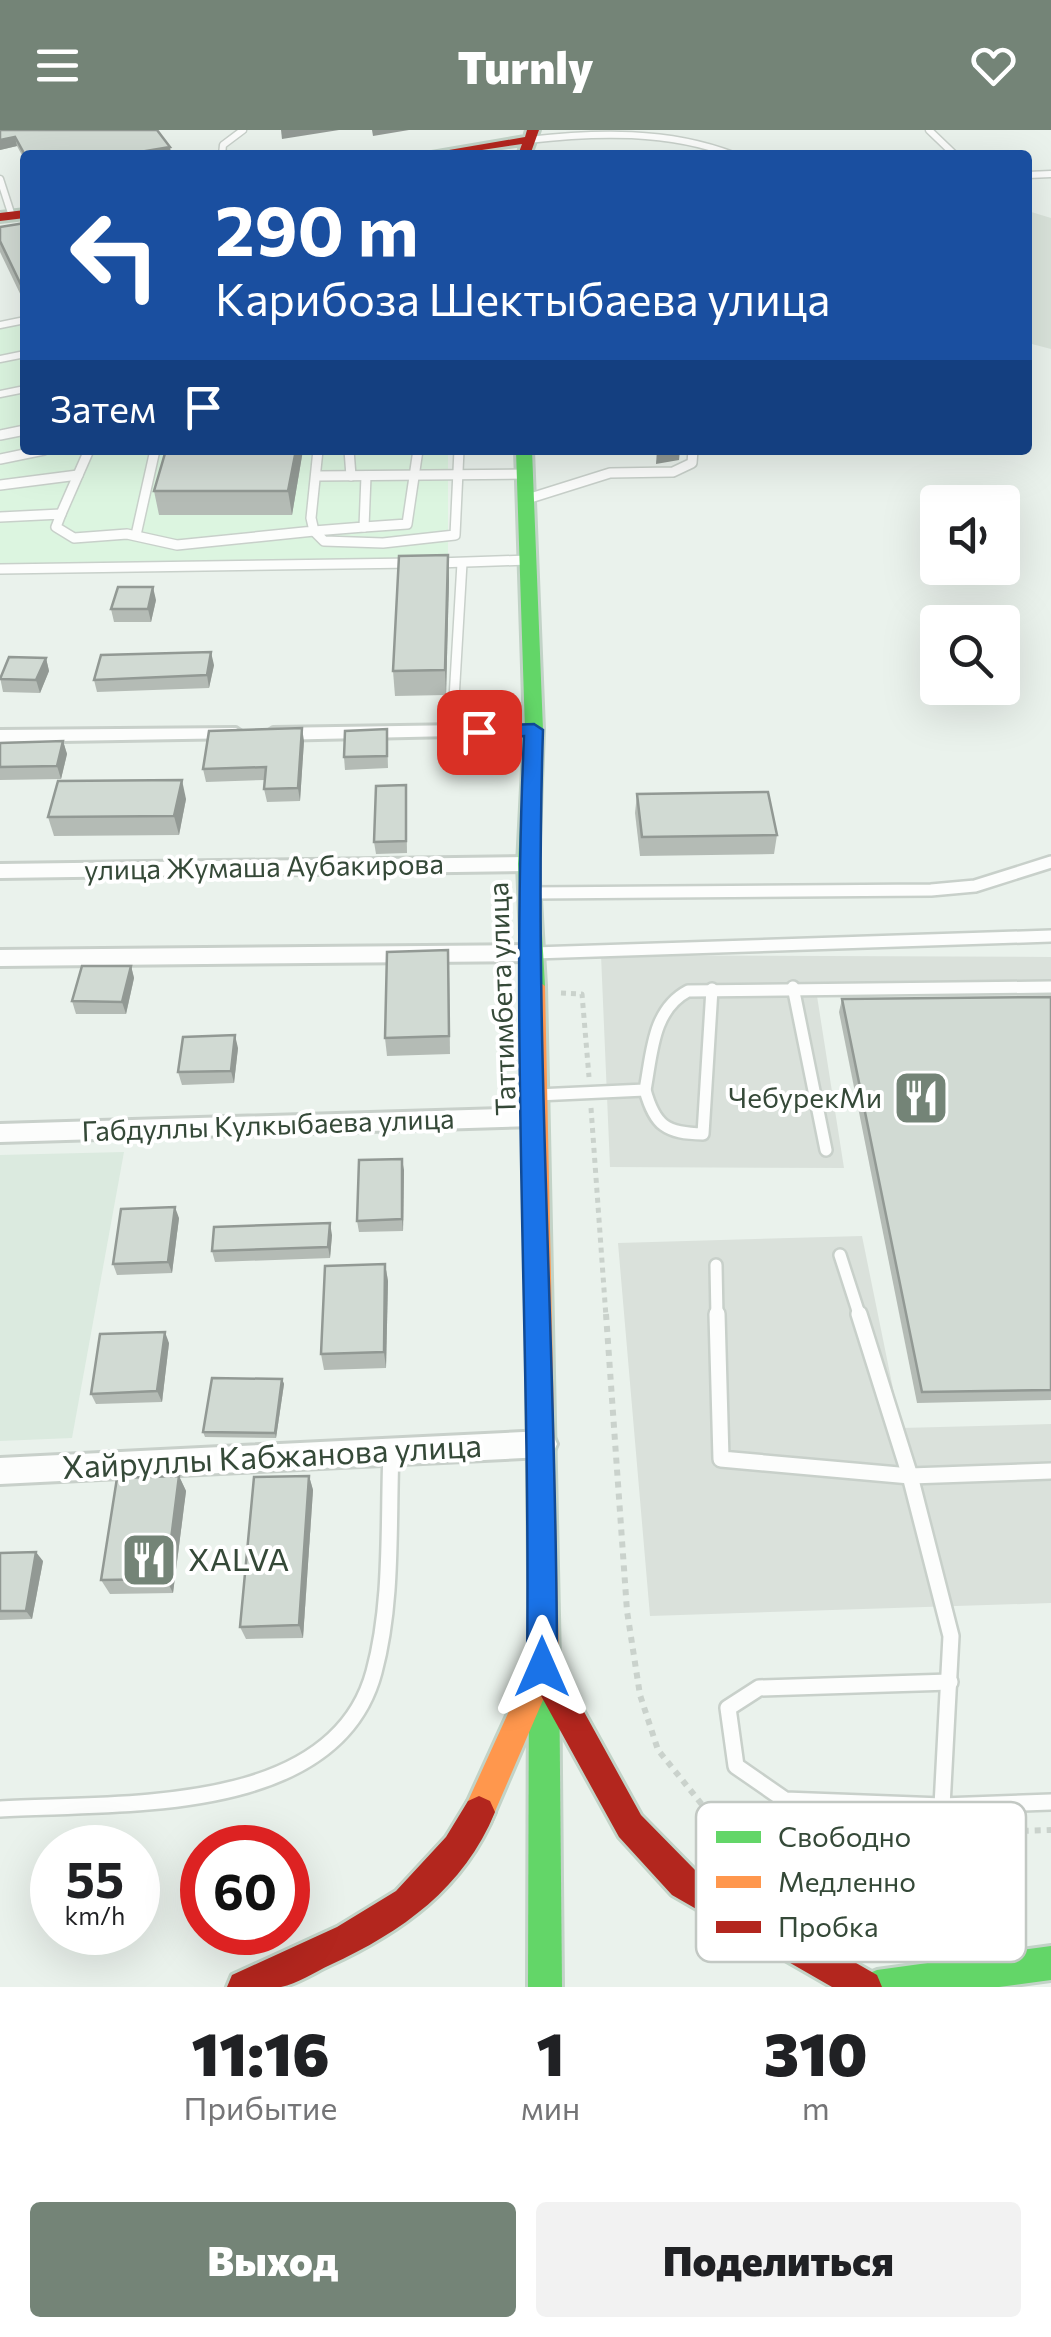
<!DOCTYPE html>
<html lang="ru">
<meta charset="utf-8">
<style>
:root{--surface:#fff;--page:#f2f2f2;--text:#202124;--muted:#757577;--accent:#748477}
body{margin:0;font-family:Commissioner,sans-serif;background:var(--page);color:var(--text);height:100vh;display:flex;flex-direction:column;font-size:38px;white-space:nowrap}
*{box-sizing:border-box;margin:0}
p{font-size:32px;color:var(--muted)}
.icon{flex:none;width:55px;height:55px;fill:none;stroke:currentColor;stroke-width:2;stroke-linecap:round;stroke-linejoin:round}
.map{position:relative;height:1857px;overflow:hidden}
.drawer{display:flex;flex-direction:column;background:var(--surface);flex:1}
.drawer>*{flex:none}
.top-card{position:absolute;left:20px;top:20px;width:1012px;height:305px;border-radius:10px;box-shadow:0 10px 40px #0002;background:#1a4fa0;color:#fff;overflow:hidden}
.controls{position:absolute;left:920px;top:355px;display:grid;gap:20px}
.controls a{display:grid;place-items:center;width:100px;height:100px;border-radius:10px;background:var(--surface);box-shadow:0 10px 40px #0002;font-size:50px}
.speed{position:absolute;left:30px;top:1695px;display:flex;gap:20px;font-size:50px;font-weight:700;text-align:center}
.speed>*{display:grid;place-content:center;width:130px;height:130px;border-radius:50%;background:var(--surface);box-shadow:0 10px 40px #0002;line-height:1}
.speed small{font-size:25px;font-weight:400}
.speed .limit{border:15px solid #d22;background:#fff;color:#111}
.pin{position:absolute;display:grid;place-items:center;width:85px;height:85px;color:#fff;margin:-42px;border-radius:20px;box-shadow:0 5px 15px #0006}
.me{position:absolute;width:110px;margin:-55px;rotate:0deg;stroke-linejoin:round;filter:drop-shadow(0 0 8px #0008)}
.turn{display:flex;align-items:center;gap:35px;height:210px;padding:0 30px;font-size:45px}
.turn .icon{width:130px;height:130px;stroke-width:2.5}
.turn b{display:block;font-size:70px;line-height:85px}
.then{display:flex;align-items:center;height:95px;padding:0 30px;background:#0003;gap:20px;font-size:38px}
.eta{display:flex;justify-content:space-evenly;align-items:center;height:170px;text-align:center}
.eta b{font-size:60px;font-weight:800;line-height:70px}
.cta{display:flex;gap:20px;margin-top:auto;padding:20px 30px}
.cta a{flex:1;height:115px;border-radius:10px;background:var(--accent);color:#fff;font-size:40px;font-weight:800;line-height:115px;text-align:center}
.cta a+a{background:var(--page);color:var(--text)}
header{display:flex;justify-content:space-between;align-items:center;height:130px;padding:0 30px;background:var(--accent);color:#fff;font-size:45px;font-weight:800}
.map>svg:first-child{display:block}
.residential{fill:#dbeadf}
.commercial{fill:#dcf5e0}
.industrial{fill:#dae4db}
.parking{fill:#dae1db}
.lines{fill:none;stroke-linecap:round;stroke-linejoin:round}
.lane-far3-casing{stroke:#c8d0ca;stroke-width:9}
.lane-far2-casing{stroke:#c8d0ca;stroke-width:12}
.lane-far1-casing{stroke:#c8d0ca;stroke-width:16}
.lane-casing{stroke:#c8d0ca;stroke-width:20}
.street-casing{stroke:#c8d0ca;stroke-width:6}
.fast-casing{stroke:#c2d3c7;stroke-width:6}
.slow-casing{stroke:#c2d3c7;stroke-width:6}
.jam-casing{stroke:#c2d3c7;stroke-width:6}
.path-far1{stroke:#cad2cc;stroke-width:5;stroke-dasharray:5 5;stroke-linecap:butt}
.path{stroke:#cad2cc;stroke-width:6;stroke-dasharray:6 6;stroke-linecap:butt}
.lane-far3{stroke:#fcfdfc;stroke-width:6}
.lane-far2{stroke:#fcfdfc;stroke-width:9}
.lane-far1{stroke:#fcfdfc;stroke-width:11}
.lane{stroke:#fcfdfc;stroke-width:15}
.street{fill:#fcfdfc;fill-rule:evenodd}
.fast{fill:#63d668;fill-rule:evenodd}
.slow{fill:#ff974d;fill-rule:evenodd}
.jam{fill:#b3261e;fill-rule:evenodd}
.wall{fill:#b4bbb5}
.shaded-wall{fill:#929994}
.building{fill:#d1dad3;stroke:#929994;stroke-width:2.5}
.route{fill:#1a73e8;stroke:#114b97;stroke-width:2.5}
.labels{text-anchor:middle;stroke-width:8;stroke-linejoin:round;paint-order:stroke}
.street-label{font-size:28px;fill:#354938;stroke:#fff}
.poi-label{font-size:28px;fill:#354938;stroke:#fff;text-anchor:end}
.near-street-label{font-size:32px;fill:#354938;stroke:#fff}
.near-poi-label{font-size:32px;fill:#354938;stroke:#fff;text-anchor:start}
.key{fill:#fff;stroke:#c2c8c3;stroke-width:2.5}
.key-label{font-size:28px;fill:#354938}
</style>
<header><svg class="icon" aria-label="menu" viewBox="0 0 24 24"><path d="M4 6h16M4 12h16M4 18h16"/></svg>Turnly<svg class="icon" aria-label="heart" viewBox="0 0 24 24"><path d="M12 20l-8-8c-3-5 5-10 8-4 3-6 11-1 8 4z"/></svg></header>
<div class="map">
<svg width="1051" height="1857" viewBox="0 0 1051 1857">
<rect width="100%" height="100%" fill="#eaf2ec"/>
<!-- residential -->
<path class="residential" d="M124,1022L72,1308L0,1311V1025Z"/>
<!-- commercial -->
<path class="commercial" d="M25,193V320H448V432L0,435V198Z"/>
<!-- industrial -->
<path class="industrial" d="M1028,81L1051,88V219L1028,213Z"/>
<!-- parking -->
<g class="parking">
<path d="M601,825L1051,827V867L817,866L844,1038L610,1037Z"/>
<path d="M862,1106L901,1298L1051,1294V1473L650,1486L618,1113Z"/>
</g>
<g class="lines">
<!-- lane-far3 casing -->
<g class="lane-far3-casing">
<g id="lane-far3">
<path d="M929,0L955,25"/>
<path d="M528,10C596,2 668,0 733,25"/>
<path d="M222,25L223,15L243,0"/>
<path d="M1028,45L1051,44"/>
<path d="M0,49L12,86"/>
<path d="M0,195L25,190"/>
<path d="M0,229L25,224"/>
<path d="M0,264L25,259"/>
</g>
</g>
<!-- lane-far2 casing -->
<g class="lane-far2-casing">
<g id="lane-far2">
<path d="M0,305L25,300"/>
<path d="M349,320L351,346"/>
<path d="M0,329L44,320"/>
<path d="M317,346L526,344"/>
<path d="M366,346L364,397L314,401L324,411L383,413L455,405L459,320"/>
<path d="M0,355L78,345"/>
<path d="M524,370L610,343L673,342L692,333L693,320"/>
<path d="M61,384L89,320"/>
<path d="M0,387L61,384L56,397L74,408L127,404L177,415L314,401L311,388L318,320"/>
<path d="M364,397L407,394L418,320"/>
<path d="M136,405L155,320"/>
<path d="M437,433L528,430"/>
<path d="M0,439L414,433"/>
<path d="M452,603L462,433"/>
</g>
</g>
<!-- lane-far1 casing -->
<g class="lane-far1-casing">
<g id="lane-far1">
<path d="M532,763L931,760L975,756L1051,732"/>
<path d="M534,823L1051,806"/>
<path d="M793,857L826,1020"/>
<path d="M645,960C655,996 666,1003 703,1004L712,859"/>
<path d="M537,965L645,960C652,924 652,880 688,861L1051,857"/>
<path d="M840,1125L860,1187"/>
<path d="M716,1135L717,1187"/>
</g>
</g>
<!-- lane casing -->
<g class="lane-casing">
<g id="lane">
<path d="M717,1184L721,1329L910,1346L1051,1341"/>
<path d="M859,1184L910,1346L951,1506L942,1676L1051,1672"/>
<path d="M942,1676L785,1670L736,1636L728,1578L759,1558L950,1552"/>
<path d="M0,1679C117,1672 335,1688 374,1542C393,1472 388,1394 391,1322"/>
</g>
</g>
<!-- street casing -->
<g class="street-casing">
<g id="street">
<path d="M534,594L543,600L541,604L273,610L264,604L273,598Z"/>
<path d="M236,598L245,604L243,608L0,612V600Z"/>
<path d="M528,727L538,734L528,741L0,748V734Z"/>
<path d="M534,815L545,823L534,831L0,836V820Z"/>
<path d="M535,978L543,980L547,987L543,994L535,996L0,1012V994Z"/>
<path d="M543,1301L553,1305L557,1314L553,1323L543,1327L0,1354V1328Z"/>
</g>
</g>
<!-- fast casing -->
<g class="fast-casing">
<g id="fast">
<path d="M516,320H532L543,600L538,734L545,856L534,864L523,856L518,734L525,600Z"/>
<path d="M544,1518L555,1522L559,1533L562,1857H528L529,1533L533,1522Z"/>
<path d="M1051,1816V1850L999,1857H860L865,1845L877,1840Z"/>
</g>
</g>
<!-- slow casing -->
<g class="slow-casing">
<path id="slow" d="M534,848L545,856L559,1533L490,1693L479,1698L468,1693L463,1682L530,1535L523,856Z"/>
</g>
<!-- jam casing -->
<g class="jam-casing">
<g id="jam">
<path d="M527,0H539L530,25H518L522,14L449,25H420L525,7Z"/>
<path d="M25,80V88L0,91V83Z"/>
<path d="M545,1527L556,1531L641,1685L696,1741L877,1845L882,1857H832L672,1765L619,1707L534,1553L530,1542L534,1531Z"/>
<path d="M479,1666L490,1671L495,1682C464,1758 402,1802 330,1835C315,1842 297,1854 281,1857C265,1857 244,1857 227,1857L232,1845L337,1797L396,1761L446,1707L468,1671Z"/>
</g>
</g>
<!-- path-far1 -->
<g class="path-far1">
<path d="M561,863L582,864L589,947"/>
<path d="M591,978L606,1187"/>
</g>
<!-- path -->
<path class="path" d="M606,1184L627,1481L640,1565L658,1620L708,1682L774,1708L1051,1700"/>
<!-- lane-far3 -->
<use href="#lane-far3" class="lane-far3"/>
<!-- lane-far2 -->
<use href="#lane-far2" class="lane-far2"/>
<!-- lane-far1 -->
<use href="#lane-far1" class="lane-far1"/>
<!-- lane -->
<use href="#lane" class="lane"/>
<!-- street -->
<use href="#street" class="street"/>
<!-- fast -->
<use href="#fast" class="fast"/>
<!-- slow -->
<use href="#slow" class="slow"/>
<!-- jam -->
<use href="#jam" class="jam"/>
</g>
<!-- wall -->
<g class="wall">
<path d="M0,0L170,17L171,25H25V31L17,16L0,20Z"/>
<path d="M25,93V174L0,122V97Z"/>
<path d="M166,320H303L292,385H159L154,361Z"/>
<path d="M448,425L449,450L446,565L395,566L393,541Z"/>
<path d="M156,470L151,492H114L111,479Z"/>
<path d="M46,528L49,541L40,563L3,562L0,547Z"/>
<path d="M214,535L209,558L97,562L94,550Z"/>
<path d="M387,599L388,638L345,640L344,627Z"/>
<path d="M63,611L67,624L61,649L0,650V613Z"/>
<path d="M304,611L300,671L267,672L264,659L265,650L206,652L203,639Z"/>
<path d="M406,655L407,723L376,724L374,712Z"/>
<path d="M637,664L777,705L774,724L640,726L635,683Z"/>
<path d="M186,669L179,705L54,706L48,687Z"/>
<path d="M131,836L134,848L126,884H76L72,871Z"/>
<path d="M449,839L450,924L387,926L385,908Z"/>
<path d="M1051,867V1270L917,1273L839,882L842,869Z"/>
<path d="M238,918L234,953L182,955L178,942Z"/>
<path d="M404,1040L403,1101L359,1102L357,1091Z"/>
<path d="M179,1088L172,1143L117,1145L113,1134Z"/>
<path d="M332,1105L330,1128L215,1132L212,1121Z"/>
<path d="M385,1134L388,1151L386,1238L324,1240L321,1224Z"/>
<path d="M169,1213L162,1272L96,1274L91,1264Z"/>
<path d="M282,1249L284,1254L276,1308L205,1307L203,1302Z"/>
<path d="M179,1346L186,1361L173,1463L110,1464L101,1450Z"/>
<path d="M309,1346L313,1360L303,1508L246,1509L240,1497Z"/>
<path d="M0,1423L43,1431L32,1489L0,1490Z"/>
</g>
<!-- shaded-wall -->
<g class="shaded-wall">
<path d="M281,0H339L282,9Z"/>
<path d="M372,0H409L373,6Z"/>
<path d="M15,7L17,16L0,20V10Z"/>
<path d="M170,17L171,25H146V21Z"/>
<path d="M296,320H303L292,385L288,361Z"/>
<path d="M657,320H680L679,330L656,334Z"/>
<path d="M448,425L449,450L446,565L445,540Z"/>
<path d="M153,457L156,470L151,492L148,479Z"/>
<path d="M211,522L214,535L209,558L207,545Z"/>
<path d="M46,528L49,541L40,563L36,550Z"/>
<path d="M302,598L304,611L300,671L298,658Z"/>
<path d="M63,611L67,624L61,649L57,636Z"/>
<path d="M182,650L186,669L179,705L174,686Z"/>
<path d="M131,836L134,848L126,884L122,872Z"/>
<path d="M235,905L238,918L234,953L231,941Z"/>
<path d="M402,1029L404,1040L403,1101L402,1089Z"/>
<path d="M175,1077L179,1088L172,1143L168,1132Z"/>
<path d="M330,1093L332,1105L330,1128L328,1117Z"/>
<path d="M385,1134L388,1151L386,1238L384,1222Z"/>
<path d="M165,1202L169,1213L162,1272L157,1261Z"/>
<path d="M282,1249L284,1254L276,1308L275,1303Z"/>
<path d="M179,1346L186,1361L173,1463L166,1449Z"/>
<path d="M309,1346L313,1360L303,1508L299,1495Z"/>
<path d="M36,1422L43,1431L32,1489L26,1481Z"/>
</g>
<!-- building -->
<g class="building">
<path d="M0,0H157L170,17L146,21L148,25H25L15,7L0,10Z"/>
<path d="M25,93V156L22,157L0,111V97Z"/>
<path d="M166,320H296L288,361H154Z"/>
<path d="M448,425L445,540L393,541L399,426Z"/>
<path d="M118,457H153L148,479H111Z"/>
<path d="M211,522L207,545L94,550L101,525Z"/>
<path d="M9,527L46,528L36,550L0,549Z"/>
<path d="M302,598L298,658L264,659L266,637L203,639L209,601Z"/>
<path d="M387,599V626L344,627L345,601Z"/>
<path d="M63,611L57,636L0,637V613Z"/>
<path d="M182,650L174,686L48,687L58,651Z"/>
<path d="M406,655V711L374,712L376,656Z"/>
<path d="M768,662L777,705L642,707L637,664Z"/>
<path d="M448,820L449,906L385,908L387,822Z"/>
<path d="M82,836H131L122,872L72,871Z"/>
<path d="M1051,867V1260L922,1262L842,869Z"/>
<path d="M235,905L231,941L178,942L183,907Z"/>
<path d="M402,1029V1089L357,1091L359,1030Z"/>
<path d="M175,1077L168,1132L113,1134L121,1079Z"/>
<path d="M330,1093L328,1117L212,1121L214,1097Z"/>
<path d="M385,1134L384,1222L321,1224L325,1136Z"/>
<path d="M165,1202L157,1261L91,1264L100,1204Z"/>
<path d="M212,1248L282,1249L275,1303L203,1302Z"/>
<path d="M179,1346L166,1449L101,1450L117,1348Z"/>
<path d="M309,1346L299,1495L240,1497L254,1347Z"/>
<path d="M36,1422L26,1481H0V1423Z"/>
</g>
<!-- route -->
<path class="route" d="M534,594L543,600C533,912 557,1225 557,1537L553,1547L542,1552L531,1547L527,1537C531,1227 510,916 524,606L479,608L470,602L479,596Z"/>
<!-- icons -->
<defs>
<g id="restaurant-square" transform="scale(2.875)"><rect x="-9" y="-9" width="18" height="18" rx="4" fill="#748477" stroke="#fff"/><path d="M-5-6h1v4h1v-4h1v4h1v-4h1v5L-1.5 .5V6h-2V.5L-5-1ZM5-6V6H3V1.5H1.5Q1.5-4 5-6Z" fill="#fff"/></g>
</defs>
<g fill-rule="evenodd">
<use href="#restaurant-square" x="921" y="968"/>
<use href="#restaurant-square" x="149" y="1430"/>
</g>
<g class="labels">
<!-- street labels -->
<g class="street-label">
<text transform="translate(264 737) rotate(-1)" y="10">улица Жумаша Аубакирова</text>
<text transform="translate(502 869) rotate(-92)" y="10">Таттимбета улица</text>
<text transform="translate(268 995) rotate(-2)" y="10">Габдуллы Кулкыбаева улица</text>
</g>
<!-- poi labels -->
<g class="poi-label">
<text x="882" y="978">ЧебурекМи</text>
</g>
<!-- near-street labels -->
<g class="near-street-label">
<text transform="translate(272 1327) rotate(-3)" y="11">Хайруллы Кабжанова улица</text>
</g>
<!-- near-poi labels -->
<g class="near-poi-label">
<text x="188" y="1441">XALVA</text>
</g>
</g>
<!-- legend -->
<rect x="696" y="1672" width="330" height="160" rx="15" class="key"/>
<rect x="716" y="1701" width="45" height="12" fill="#63d668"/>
<rect x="716" y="1746" width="45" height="12" fill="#ff974d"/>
<rect x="716" y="1791" width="45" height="12" fill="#b3261e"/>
<g class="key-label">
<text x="778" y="1717">Свободно</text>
<text x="778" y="1762">Медленно</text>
<text x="778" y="1807">Пробка</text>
</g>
</svg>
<div class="controls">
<a><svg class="icon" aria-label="sound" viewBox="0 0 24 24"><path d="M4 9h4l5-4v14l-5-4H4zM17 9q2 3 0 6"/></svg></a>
<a><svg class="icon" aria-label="search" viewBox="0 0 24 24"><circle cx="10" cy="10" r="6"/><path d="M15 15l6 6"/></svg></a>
</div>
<div class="speed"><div>55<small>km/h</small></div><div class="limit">60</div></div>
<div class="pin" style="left:479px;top:602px;background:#d93025"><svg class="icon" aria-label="arrive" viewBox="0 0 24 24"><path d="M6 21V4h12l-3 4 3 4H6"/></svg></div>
<svg class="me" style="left:542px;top:1537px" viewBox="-20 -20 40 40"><path d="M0-17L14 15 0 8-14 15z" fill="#1a73e8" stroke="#fff" stroke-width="4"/></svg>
<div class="top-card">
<div class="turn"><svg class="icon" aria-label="left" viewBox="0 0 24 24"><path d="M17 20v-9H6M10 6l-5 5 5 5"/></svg><div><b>290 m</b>Карибоза Шектыбаева улица</div></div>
<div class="then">Затем<svg class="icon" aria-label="arrive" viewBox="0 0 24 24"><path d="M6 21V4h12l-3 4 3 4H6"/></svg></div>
</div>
</div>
<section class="drawer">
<div class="eta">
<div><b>11:16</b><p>Прибытие</p></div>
<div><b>1</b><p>мин</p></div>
<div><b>310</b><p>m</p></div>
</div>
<div class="cta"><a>Выход</a><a>Поделиться</a></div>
</section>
